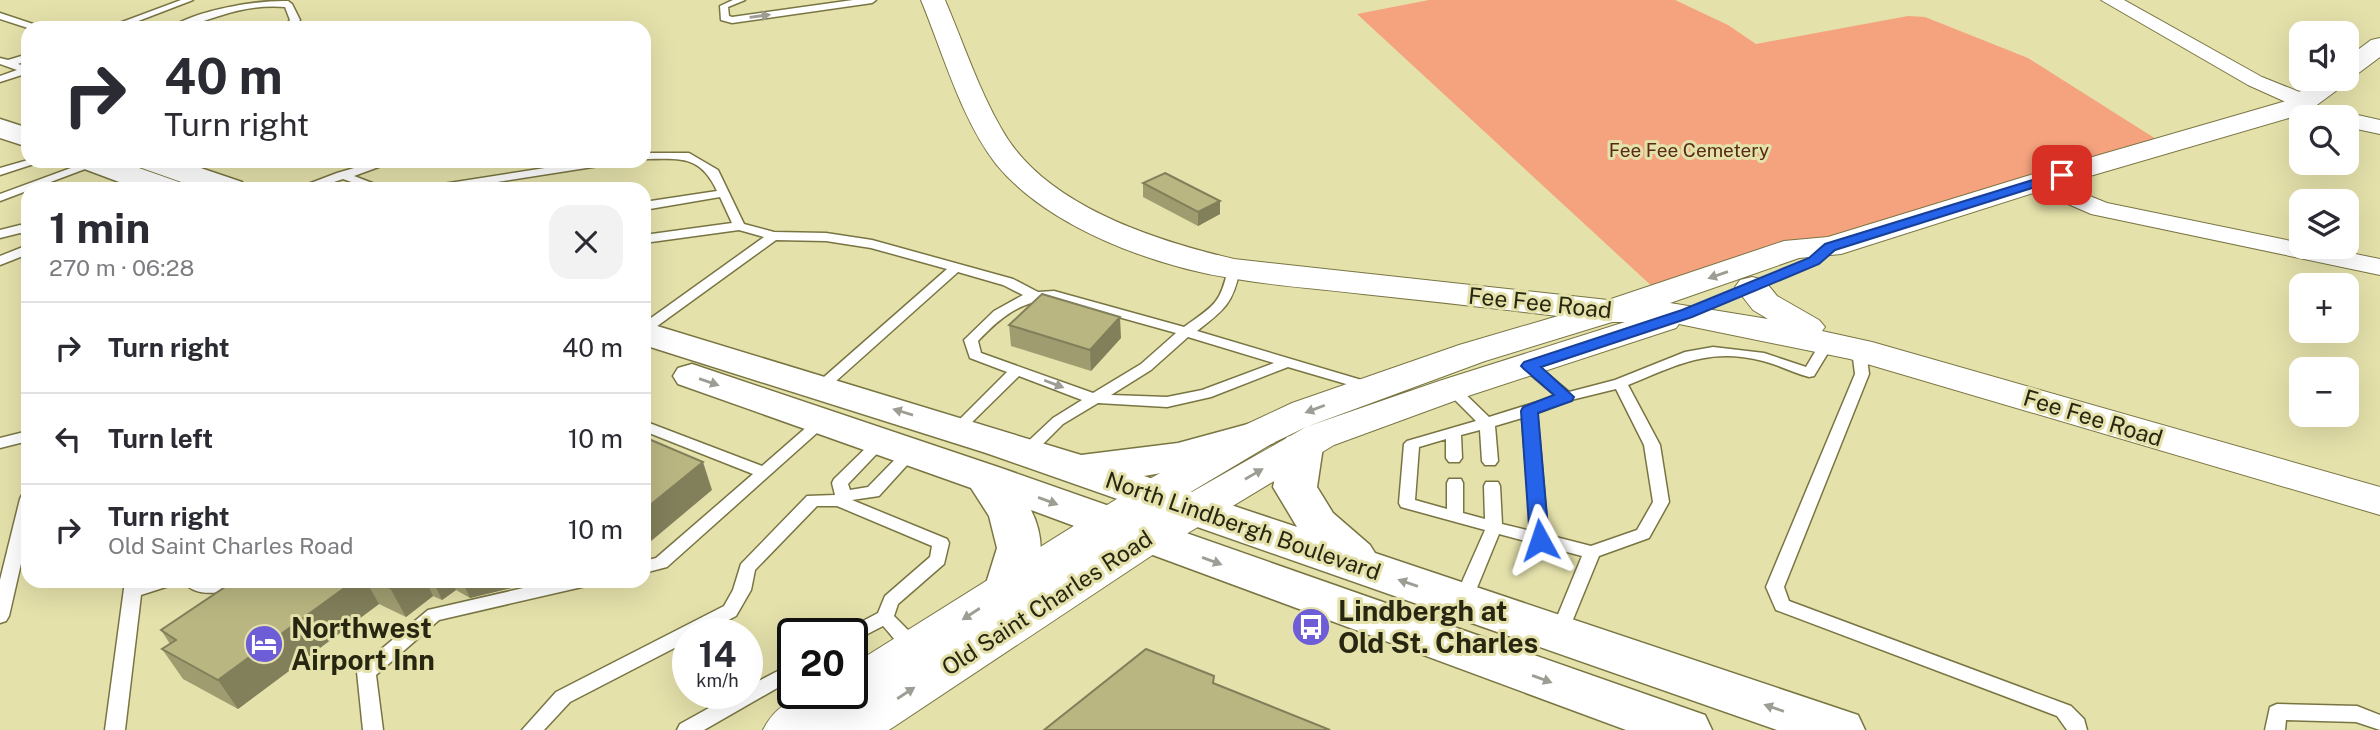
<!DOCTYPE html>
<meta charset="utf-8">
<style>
:root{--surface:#fff;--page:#f2f2f3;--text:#2b2b33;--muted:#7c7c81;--line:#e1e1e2}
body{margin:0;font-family:"Public Sans",sans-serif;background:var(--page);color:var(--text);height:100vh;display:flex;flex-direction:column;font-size:26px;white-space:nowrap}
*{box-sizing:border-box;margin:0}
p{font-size:23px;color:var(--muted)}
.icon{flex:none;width:38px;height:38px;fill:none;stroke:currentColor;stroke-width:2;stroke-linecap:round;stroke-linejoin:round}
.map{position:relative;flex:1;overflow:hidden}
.sheet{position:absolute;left:21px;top:182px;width:630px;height:406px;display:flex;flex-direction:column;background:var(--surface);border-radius:21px;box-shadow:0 7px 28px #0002}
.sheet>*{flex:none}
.top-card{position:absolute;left:21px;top:21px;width:630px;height:147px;border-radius:21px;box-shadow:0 7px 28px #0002;background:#fff;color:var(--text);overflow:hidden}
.fabs{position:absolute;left:2289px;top:21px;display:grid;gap:14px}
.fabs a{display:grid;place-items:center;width:70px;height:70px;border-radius:14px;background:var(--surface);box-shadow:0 7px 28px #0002;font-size:35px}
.speed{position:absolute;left:672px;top:618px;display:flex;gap:14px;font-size:35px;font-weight:700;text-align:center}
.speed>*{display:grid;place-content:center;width:91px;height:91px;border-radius:50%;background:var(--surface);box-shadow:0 7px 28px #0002;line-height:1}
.speed small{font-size:18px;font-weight:400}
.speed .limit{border:4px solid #111;border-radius:10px;background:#fff;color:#111}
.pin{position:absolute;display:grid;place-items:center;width:60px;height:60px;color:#fff;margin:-30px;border-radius:14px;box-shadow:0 4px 10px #0006}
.me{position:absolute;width:77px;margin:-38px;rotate:355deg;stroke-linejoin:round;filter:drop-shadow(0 0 5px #0008)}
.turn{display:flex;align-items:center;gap:24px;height:147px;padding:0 28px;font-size:32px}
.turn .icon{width:91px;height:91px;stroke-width:2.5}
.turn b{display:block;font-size:49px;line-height:60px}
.round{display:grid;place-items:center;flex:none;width:74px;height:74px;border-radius:21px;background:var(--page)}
.headline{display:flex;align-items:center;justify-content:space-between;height:119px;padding:0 28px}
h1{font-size:42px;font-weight:700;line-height:52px}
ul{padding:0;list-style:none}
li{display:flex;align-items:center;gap:21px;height:91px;padding:0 28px;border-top:2px solid var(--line)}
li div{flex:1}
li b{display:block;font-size:26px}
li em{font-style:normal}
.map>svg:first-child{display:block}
.green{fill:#f5a37e}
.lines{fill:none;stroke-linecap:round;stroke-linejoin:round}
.service-casing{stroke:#797543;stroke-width:3}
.minor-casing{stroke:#797543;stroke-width:2}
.tertiary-casing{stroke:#797543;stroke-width:2}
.trunk-casing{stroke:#797543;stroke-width:3}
.service{fill:#fff;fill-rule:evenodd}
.minor{fill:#fff;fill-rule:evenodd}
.tertiary{fill:#fff;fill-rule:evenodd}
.trunk{fill:#fff;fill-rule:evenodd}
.wall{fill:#9f9d70}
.shaded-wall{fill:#827f5b}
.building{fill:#b9b682;stroke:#827f5b;stroke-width:2}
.oneway{fill:#9e9d94}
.route{fill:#2563eb;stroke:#184099;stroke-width:2}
.labels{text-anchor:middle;stroke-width:6;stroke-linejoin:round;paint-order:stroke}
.far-park-label{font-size:19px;fill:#572b15;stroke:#e4e1ab}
.street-label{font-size:23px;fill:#272611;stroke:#e4e1ab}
.near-poi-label{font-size:28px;font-weight:bold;fill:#272611;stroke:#e4e1ab;text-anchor:start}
</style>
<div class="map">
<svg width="2380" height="730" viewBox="0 0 2380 730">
<rect width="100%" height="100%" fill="#e4e1ab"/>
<!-- green -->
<path class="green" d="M1429,0H1675L1728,25L1756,44L1908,16L1925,17L2028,58L2156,139L1656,290L1357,14Z"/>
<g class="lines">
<!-- service casing -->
<g class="service-casing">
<g id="service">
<path d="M181,0H193L120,28H106Z"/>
<path d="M733,0H745L728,7L729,16L732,17L853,0H876L872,3L732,23L721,20L720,6Z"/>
<path d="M288,1L292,4L300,20L293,28H283L290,20L285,7C262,5 240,9 219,16C202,21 188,28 170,28C196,10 257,0 288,1Z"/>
<path d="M0,13L39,26L41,28H28L0,19Z"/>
<path d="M28,54V60L18,64L28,67V73L0,82V76L17,70L0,64V58L8,60Z"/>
<path d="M644,153H689L718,170L744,224L774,232L826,233L872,240L1013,279L1038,292L1054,291L1184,327C1213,306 1220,305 1228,269L1234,265L1238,266L1240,269C1233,304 1224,310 1197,331L1375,384L1377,387L1370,391L1288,367L1211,397L1167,407L1098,403L1063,424L1031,456H1021L1018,452L1021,448L1053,418L1082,400L1019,376L962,432H952L950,429L1007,372L970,358L964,340L994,311L1023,295L1003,285L958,272L826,390H816L814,387L816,384L947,269L871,248L826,241L776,240L649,332L644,333V323L764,237L739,230L644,243V235L732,223L720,197L644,210V202L717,191C700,154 679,159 644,159ZM1054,299L1176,333L1141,364L1093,393L981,353L978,341C1001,317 1020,301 1054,299ZM1188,337L1274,363L1202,390L1167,397L1111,395L1151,370Z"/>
<path d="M28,160L43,161L0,175V168Z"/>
<path d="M90,161L101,163L0,201V194Z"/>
<path d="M378,161H395L354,176L388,189H371L343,179L313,189H295L337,173Z"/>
<path d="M590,161H618L612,164L452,189H424L430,186Z"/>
<path d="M20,225L28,227V235L20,233L0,238V230Z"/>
<path d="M28,245V254L0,265V256Z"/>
<path d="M1827,339L1834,343L1814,376L1809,377C1793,373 1779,365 1763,361C1708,347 1678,365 1628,385L1660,445L1669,502L1649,538L1599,556L1565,639L1559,641L1553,639L1550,634L1582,556L1499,534L1472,600L1469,605L1463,606L1457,605L1454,600L1485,530L1401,507L1399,503L1404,444L1407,441L1476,421L1447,392L1445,389L1447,386H1457L1489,417L1556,396L1524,369L1522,366L1529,362L1534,363L1569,392L1615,380L1685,352L1713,347L1764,353L1806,367L1822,340ZM1616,389L1644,445L1653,502L1637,530L1591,546L1548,535L1537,413L1571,400ZM1522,418L1531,531L1502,524L1500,486L1498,482H1486L1484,486L1485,519L1463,513V483L1461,479H1449L1447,483V509L1415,500L1419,447L1446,439V458L1449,462H1459L1462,458L1461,435L1480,430L1482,461L1485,465H1495L1498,461L1495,426Z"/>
<path d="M1859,346L1866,350L1869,374L1784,587L1789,601L2071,706L2084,719L2087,730H2067L2057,716L1776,610L1766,587L1855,374L1852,350Z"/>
<path d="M822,416L827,418L829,421L827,424L667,567L644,573V561L656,558L753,474L644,431V421L762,466L817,418Z"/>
<path d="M28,431V441L0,448V438Z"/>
<path d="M881,436L889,441L848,484L850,490L868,487L906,448H916L919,452L879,496L852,500L947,539L949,543L944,564L898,604L894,616L919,641L922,646L919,651C904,656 893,636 883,626L852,642V634H844L846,630L878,613L885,596L930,557L932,546L837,506H817L755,570L751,590L736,616L702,634H688V641L570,702L544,730H522L556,692L724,606L733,590L741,564L807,496L835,495L832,483L834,479L876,438Z"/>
<path d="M28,494V533L9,616L6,621L0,623V580L20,499L22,495Z"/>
<path d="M125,581H175L172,585L141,595L125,730H105Z"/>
<path d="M183,581H250L247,585C228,591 197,601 183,581Z"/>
<path d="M554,581H591L588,585L582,587L439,620L376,675L383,730H363L357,672L360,667L428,610Z"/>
<path d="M793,663V679L704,730H677L680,724L736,693H747V687Z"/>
<path d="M2277,704L2357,706L2380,715V730L2356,722L2286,720L2285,730H2265L2270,707Z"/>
</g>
</g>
<!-- minor casing -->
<g class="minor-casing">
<g id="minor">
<path d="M2101,0H2124L2262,77L2312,97L2315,102L2313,105L2380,120V134L2347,127V117H2310L2288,112L2285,107L2288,103L2248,85Z"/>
<path d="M2038,175L2107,203L2301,243V247H2321L2380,259V275L2091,214L2029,187L2026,182L2029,177Z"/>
</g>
</g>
<!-- tertiary casing -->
<g class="tertiary-casing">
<path id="tertiary" d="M921,0H945C963,42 978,88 1001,128C1043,205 1154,240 1234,259L1608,300L1784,241L1828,237L2027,176L2286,101L2318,79H2347V58L2371,40L2380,38V57L2356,75L2347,78L2348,79L2344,85L2306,113L2049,188L1841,254L1799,258L1670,303L1768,319L1753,310L1735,287L1740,280L1752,277L1764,280L1777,296L1819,320L1825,327L1822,331L1872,342L2380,487V515L1850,359L1679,324L1676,328L1465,397L1334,445L1163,548L889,730H763C782,692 816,693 852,693V665L1139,485L1245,425L1292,403L1459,345L1558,316C1493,308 1428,301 1363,294C1320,289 1278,286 1236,279C1156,267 1048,228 996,164C961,119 943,53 921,0ZM1612,322H1625L1439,381L1306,427L1485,361ZM1306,427L1162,509L1273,443Z"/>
</g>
<!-- trunk casing -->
<g class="trunk-casing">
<g id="trunk">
<path d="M0,119L28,128V147L0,138Z"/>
<path d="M75,161H119L179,182L184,189H138L79,167Z"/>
<path d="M135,161H180L242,182L247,189H201L139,167Z"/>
<path d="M644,322L1081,455L1178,443L1259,421L1274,425L1280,434L1274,443L1197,467L1144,476L1297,527L1273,487L1281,447L1287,437L1302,433L1317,437L1323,447L1317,487L1333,513L1370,545L1375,553L1858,715L1865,730H1777L986,453L644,345Z"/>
<path d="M692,364L1001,468L1705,715L1712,730H1626L1031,510C1047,542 1042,572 1025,602L1008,607L991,602L984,590L997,548L989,516L971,488L678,384L673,376L678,368Z"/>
</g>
</g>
<!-- service -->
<use href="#service" class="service"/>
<!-- minor -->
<use href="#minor" class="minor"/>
<!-- tertiary -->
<use href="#tertiary" class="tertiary"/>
<!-- trunk -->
<use href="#trunk" class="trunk"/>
</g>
<!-- wall -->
<g class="wall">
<path d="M1143,183L1220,214L1198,226L1143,197Z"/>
<path d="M1009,325L1121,338L1091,371L1011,346Z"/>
<path d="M222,581H540L470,598L456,590L442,600L433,596L406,617L379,604L238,709L183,679L162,649L170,644L161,630L226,586Z"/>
</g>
<!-- shaded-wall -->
<g class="shaded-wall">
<path d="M1220,201V214L1198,226V212Z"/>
<path d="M1120,317L1121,338L1091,371L1090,350Z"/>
<path d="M703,462L712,490L644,547V510Z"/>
<path d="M354,581H366L379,604L238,709L218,680Z"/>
<path d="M400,581H426L433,596L406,617L390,588Z"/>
<path d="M433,581H452L456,590L442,600Z"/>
<path d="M462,581H540L470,598Z"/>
</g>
<!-- building -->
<g class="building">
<path d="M1165,173L1220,201L1198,212L1143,183Z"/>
<path d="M1042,294L1120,317L1090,350L1009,325Z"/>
<path d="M644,437L703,462L644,510Z"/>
<path d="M234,581H354L218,680L162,649L176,640L161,630Z"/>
<path d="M376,581H400L390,588Z"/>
<path d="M1146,649L1214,676L1213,683L1330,730H1044Z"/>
</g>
<!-- one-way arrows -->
<defs><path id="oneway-solid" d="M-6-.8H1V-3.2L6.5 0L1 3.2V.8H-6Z" transform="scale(1.75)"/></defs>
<g class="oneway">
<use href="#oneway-solid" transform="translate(760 16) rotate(-8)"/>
<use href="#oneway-solid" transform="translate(1718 275) rotate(161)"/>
<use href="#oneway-solid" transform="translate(709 382) rotate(19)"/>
<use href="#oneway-solid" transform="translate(1054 384) rotate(21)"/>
<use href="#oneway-solid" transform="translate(1315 409) rotate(159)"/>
<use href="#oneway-solid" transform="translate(903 412) rotate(-163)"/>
<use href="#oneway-solid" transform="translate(1254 474) rotate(-30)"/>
<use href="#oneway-solid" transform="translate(1048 501) rotate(20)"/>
<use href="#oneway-solid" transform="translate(1212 561) rotate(20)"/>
<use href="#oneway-solid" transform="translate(1408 583) rotate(-161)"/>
<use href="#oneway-solid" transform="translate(971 614) rotate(147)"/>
<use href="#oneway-solid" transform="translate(1542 679) rotate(20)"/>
<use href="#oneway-solid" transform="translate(906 693) rotate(-33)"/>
<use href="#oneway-solid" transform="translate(1774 708) rotate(-161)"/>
</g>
<!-- route -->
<path class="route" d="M2062,171L2069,175L2067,177L1835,250L1819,264L1692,317L1541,367L1574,397L1572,401L1538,413L1549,540L1546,544H1533L1530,540L1521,411L1523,407L1554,395L1524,369L1521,366L1524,362L1682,310L1809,258L1825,244Z"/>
<!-- icons -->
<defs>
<g id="bus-disc" transform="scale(2.0125)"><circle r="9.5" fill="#6d5dd7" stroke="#e4e1ab"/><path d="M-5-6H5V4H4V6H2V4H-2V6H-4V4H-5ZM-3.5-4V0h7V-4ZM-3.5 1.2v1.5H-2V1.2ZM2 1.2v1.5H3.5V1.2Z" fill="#fff"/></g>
<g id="hotel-disc" transform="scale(2.0125)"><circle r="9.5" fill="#6d5dd7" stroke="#e4e1ab"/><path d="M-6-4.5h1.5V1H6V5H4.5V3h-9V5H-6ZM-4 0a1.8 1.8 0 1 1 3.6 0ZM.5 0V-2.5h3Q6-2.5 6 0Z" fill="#fff"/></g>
</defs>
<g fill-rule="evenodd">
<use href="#bus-disc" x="1311" y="627"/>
<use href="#hotel-disc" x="264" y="644"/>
</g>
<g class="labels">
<!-- far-park labels -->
<g class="far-park-label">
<text x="1689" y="157">Fee Fee Cemetery</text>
</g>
<!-- street labels -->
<g class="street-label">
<text transform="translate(1540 303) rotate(6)" y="8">Fee Fee Road</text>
<text transform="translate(2093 418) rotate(17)" y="8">Fee Fee Road</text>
<text transform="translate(1243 526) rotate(19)" y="8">North Lindbergh Boulevard</text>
<text transform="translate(1047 603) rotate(-33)" y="8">Old Saint Charles Road</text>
</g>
<!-- near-poi labels -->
<g class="near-poi-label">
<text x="1338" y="621">Lindbergh at<tspan x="1338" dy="32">Old St. Charles</tspan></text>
<text x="291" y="638">Northwest<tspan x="291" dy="32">Airport Inn</tspan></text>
</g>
</g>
</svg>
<div class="fabs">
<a><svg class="icon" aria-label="sound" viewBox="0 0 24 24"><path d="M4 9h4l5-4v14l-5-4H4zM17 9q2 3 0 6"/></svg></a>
<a><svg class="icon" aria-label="search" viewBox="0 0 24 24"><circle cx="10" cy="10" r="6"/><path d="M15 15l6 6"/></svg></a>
<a><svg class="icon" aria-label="layers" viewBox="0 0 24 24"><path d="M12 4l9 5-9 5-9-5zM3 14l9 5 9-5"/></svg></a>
<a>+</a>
<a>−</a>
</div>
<div class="speed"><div>14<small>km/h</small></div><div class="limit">20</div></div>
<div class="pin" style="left:2062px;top:175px;background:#d93025"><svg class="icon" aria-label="arrive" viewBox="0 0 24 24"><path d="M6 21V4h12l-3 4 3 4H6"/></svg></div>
<svg class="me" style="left:1540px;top:540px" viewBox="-20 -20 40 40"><path d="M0-17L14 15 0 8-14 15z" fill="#2563eb" stroke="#fff" stroke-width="4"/></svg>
<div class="top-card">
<div class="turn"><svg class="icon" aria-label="right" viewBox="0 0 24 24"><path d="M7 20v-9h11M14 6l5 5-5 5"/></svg><div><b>40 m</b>Turn right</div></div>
</div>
<section class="sheet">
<div class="headline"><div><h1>1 min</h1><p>270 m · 06:28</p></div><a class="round"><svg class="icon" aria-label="close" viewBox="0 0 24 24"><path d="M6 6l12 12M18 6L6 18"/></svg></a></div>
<ul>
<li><svg class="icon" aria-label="right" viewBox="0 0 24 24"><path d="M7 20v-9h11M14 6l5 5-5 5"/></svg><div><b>Turn right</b></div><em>40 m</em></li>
<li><svg class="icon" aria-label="left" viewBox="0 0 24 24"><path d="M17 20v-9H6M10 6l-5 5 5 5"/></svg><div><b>Turn left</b></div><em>10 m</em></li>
<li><svg class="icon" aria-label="right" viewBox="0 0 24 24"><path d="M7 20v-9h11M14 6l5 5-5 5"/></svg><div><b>Turn right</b><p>Old Saint Charles Road</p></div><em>10 m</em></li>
</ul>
</section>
</div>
